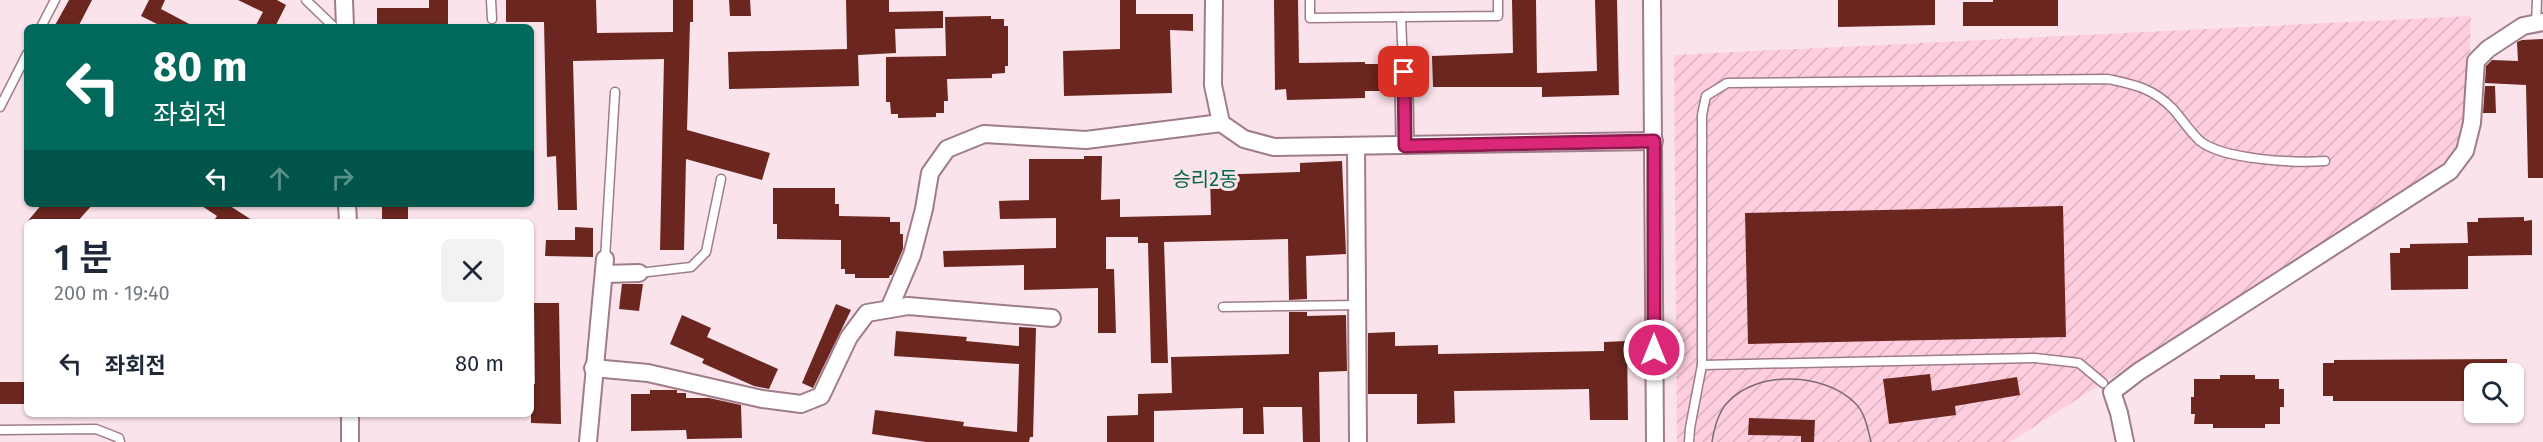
<!DOCTYPE html>
<html lang="ko">
<meta charset="utf-8">
<style>
:root{--surface:#fff;--page:#f2f2f3;--text:#1f2937;--muted:#747a83}
body{margin:0;font-family:"Fira Sans","Noto Sans KR",sans-serif;background:var(--page);color:var(--text);height:100vh;display:flex;flex-direction:column;font-size:22px;white-space:nowrap}
*{box-sizing:border-box;margin:0}
p{font-size:20px;color:var(--muted)}
.icon{flex:none;width:33px;height:33px;fill:none;stroke:currentColor;stroke-width:2;stroke-linecap:round;stroke-linejoin:round}
.map{position:relative;flex:1;overflow:hidden}
.details{position:absolute;left:24px;top:219px;width:510px;height:198px;display:flex;flex-direction:column;background:var(--surface);border-radius:9px;box-shadow:0 2px 4px #0004}
.details>*{flex:none}
.hud{position:absolute;left:24px;top:24px;width:510px;height:183px;border-radius:9px;box-shadow:0 2px 4px #0004;background:#00695c;color:#fff;overflow:hidden}
.tools{position:absolute;left:2464px;top:363px;display:grid;gap:12px}
.tools a{display:grid;place-items:center;width:60px;height:60px;border-radius:9px;background:var(--surface);box-shadow:0 2px 4px #0004;font-size:30px}
.pin{position:absolute;display:grid;place-items:center;width:51px;height:51px;color:#fff;margin:-26px;border-radius:12px;box-shadow:0 3px 9px #0006}
.me{position:absolute;width:66px;margin:-33px;rotate:0deg;stroke-linejoin:round;filter:drop-shadow(0 0 4px #0008)}
.turn{display:flex;align-items:center;gap:21px;height:126px;padding:0 30px;font-size:27px}
.turn .icon{width:78px;height:78px;stroke-width:2.5}
.turn b{display:block;font-size:42px;line-height:51px}
.lanes{display:flex;align-items:center;height:57px;padding:0 30px;background:#0003;justify-content:center;gap:30px;direction:ltr}
.lanes .off{opacity:.35}
.round{display:grid;place-items:center;flex:none;width:63px;height:63px;border-radius:9px;background:var(--page)}
.headline{display:flex;align-items:center;justify-content:space-between;height:102px;padding:0 30px}
h1{font-size:36px;font-weight:600;line-height:45px}
ul{padding:0;list-style:none}
li{display:flex;align-items:center;gap:18px;height:84px;padding:0 30px}
li div{flex:1}
li b{display:block;font-size:22px}
li em{font-style:normal}
.map>svg:first-child{display:block}
.industrial{fill:url(#industrial-furrows)}
.building{fill:#6a261f}
.lines{fill:none;stroke-linecap:round;stroke-linejoin:round}
.service-casing{stroke:#9f7c89;stroke-width:11}
.minor-casing{stroke:#9f7c89;stroke-width:20}
.service{stroke:#fff;stroke-width:8}
.minor{stroke:#fff;stroke-width:16}
.tram{stroke:#7c6a70;stroke-width:1.5}
.route-casing{stroke:#8e194d;stroke-width:15}
.route{stroke:#db2777;stroke-width:10}
.labels{text-anchor:middle;stroke-width:6;stroke-linejoin:round;paint-order:stroke}
.quarter-label{font-size:20px;fill:#006643;stroke:#fbe3eb}
</style>
<div class="map">
<svg width="2543" height="442" viewBox="0 0 2543 442">
<defs>
<pattern id="industrial-furrows" width="10" height="10" patternUnits="userSpaceOnUse" patternTransform="scale(1.5)"><rect width="10" height="10" fill="#fecedf"/><path d="M-1 1l2-2M0 10L10 0M9 11l2-2" fill="none" stroke="#d9b0bf"/></pattern>
</defs>
<rect width="100%" height="100%" fill="#fbe3eb"/>
<!-- industrial -->
<path class="industrial" d="M2471,16L2468,119L2457,150L2418,183L2010,442H1677L1674,55Z"/>
<!-- building -->
<g class="building">
<path d="M69,0H92L78,27H54Z"/>
<path d="M149,0H165L161,9L195,27H163L141,16Z"/>
<path d="M238,0H277L286,5L275,27H255L263,12Z"/>
<path d="M429,0H448V27H377V8H429Z"/>
<path d="M506,0H596L597,33L673,32V0H693V22H690L687,130L770,153L762,180L686,159L684,250H660L664,59L573,61L577,210H558L556,156L547,157L544,22H506Z"/>
<path d="M729,0H750L751,16H730Z"/>
<path d="M846,0H889V12L943,11V28L895,29L896,53L858,55L859,86L729,89L728,52L847,49Z"/>
<path d="M1120,0H1136V14H1193V31L1170,30L1172,93L1064,96L1063,51L1120,49Z"/>
<path d="M1274,0H1298L1299,63L1365,62V64H1379L1380,91H1365V98L1287,100L1286,89L1275,90Z"/>
<path d="M1512,0H1536L1537,73L1597,71L1595,0H1617L1619,95L1542,97V87H1433L1432,56L1513,53Z"/>
<path d="M1838,0H1935V25L1838,27Z"/>
<path d="M1993,0H2058V26H1963V2H1993Z"/>
<path d="M991,16V19H1004V26H1008V66H1005V73L992,74V78L947,79L948,101H944V113H936V117L898,118V114H891L890,102H886V57L946,56L945,17Z"/>
<path d="M2543,39V178H2528L2526,85L2485,83L2486,66L2492,60L2518,61L2517,42L2522,40Z"/>
<path d="M2485,86H2495L2496,113H2483Z"/>
<path d="M1084,156H1102L1101,200L1120,199V217L1211,215L1210,175L1300,172V163L1342,161L1346,254L1306,256L1307,299L1289,300L1288,239L1164,242L1168,363H1151L1148,243H1138V237H1106V269H1114L1116,333H1098V288L1024,290V265L944,267L943,251L1056,248V218L1000,219L999,201L1029,200V159H1084Z"/>
<path d="M773,188H835V204H839V216L890,217V222H900V234H903V249L892,275H890L889,278H855V274H845V269H841V240L777,239V224H773Z"/>
<path d="M42,204H93L77,222H27Z"/>
<path d="M199,204H227L255,222H213L217,216Z"/>
<rect x="382" y="204" width="26" height="18"/>
<path d="M2063,206L2066,337L1748,344L1745,213Z"/>
<path d="M2524,217V221L2532,220V255L2468,256V289L2391,290L2390,253H2400V248H2410V244L2468,243L2467,222H2478V218Z"/>
<path d="M575,227L593,228V257L545,256L546,240H575Z"/>
<path d="M622,284H643L639,311L619,309Z"/>
<path d="M534,303H559L561,424L531,423V384H535Z"/>
<path d="M836,304L851,310L813,388L802,383Z"/>
<path d="M1289,312H1307V316L1346,315L1347,371L1319,372L1320,442H1303L1302,407H1263L1264,434H1243V408L1154,411V442H1107V416L1138,415V394L1172,393L1171,357L1289,354Z"/>
<path d="M682,315L711,328L707,337L778,369L769,389L754,386L702,363L704,359L670,344Z"/>
<path d="M1019,327L1036,328L1033,437H1030L1029,442H926L872,434L875,410L964,422L963,426L1017,432L1019,364L894,356L896,331L967,337L966,341L1019,346Z"/>
<path d="M1395,332V346L1438,345V354L1604,351V342L1627,341L1628,420H1590L1589,389L1454,391L1455,423L1417,424V394H1368V333Z"/>
<path d="M2507,359V374H2475V401H2333V396H2323V363H2334V360Z"/>
<path d="M1930,374L1932,391L2017,377L2020,395L1955,406L1956,415L1889,424L1883,379Z"/>
<path d="M2220,375H2255V379H2279V389H2284V407H2280V424H2265V428H2213V424H2194L2195,414H2191V397H2194V379H2220Z"/>
<rect x="0" y="382" width="27" height="22"/>
<path d="M650,390H677V393H686V398H709L741,405L742,438L687,439L686,430L631,431V394H650Z"/>
<path d="M1749,418L1815,420L1814,442H1801V436L1748,435Z"/>
</g>
<g class="lines">
<!-- service casing -->
<g class="service-casing">
<g id="service">
<path d="M306,0L334,27"/>
<path d="M491,0L492,19"/>
<path d="M1310,0V18L1498,16V0"/>
<path d="M1401,17L1404,90"/>
<path d="M2536,24L2537,0"/>
<path d="M41,27L55,0"/>
<path d="M0,107L27,54"/>
<path d="M605,259L615,92"/>
<path d="M639,273L691,267L706,252L721,179"/>
<path d="M1223,307L1357,305"/>
<path d="M2103,383L2079,363L2035,358L1702,365V115L1706,96L1727,83L2108,79C2135,85 2153,88 2173,109C2182,119 2190,132 2200,141C2224,160 2294,163 2325,161"/>
<path d="M0,430L96,429L119,438L120,442"/>
<path d="M1689,442L1690,428L1702,365"/>
</g>
</g>
<!-- minor casing -->
<g class="minor-casing">
<g id="minor">
<path d="M344,0L345,27"/>
<path d="M1214,0L1213,85L1221,123L1244,139L1274,147L1654,141"/>
<path d="M1652,0L1655,442"/>
<path d="M1404,90L1405,145"/>
<path d="M1356,146L1358,442"/>
<path d="M347,204L348,222"/>
<path d="M604,274L639,273"/>
<path d="M889,309L912,255L924,209L930,173L947,149L984,134L1086,140L1221,123"/>
<path d="M593,368L648,373L762,399L801,404L821,396L849,337L867,313L908,306L1052,318"/>
<path d="M350,414V442"/>
<path d="M588,442L605,259"/>
<path d="M2125,442L2119,413L2112,392L2138,372L2450,171L2465,151L2472,123L2476,61L2488,49L2523,26L2543,22"/>
</g>
</g>
<!-- service -->
<use href="#service" class="service"/>
<!-- minor -->
<use href="#minor" class="minor"/>
<!-- tram -->
<path class="tram" d="M1712,442C1714,429 1718,413 1727,403C1757,369 1825,373 1855,403C1865,412 1868,430 1871,442"/>
</g>
<g class="lines">
<!-- route casing -->
<g class="route-casing">
<path id="route" d="M1404,72L1405,146L1654,141V350"/>
</g>
<!-- route -->
<use href="#route" class="route"/>
</g>
<g class="labels">
<!-- quarter labels -->
<g class="quarter-label">
<text x="1205" y="186">승리2동</text>
</g>
</g>
</svg>
<div class="tools">
<a><svg class="icon" aria-label="search" viewBox="0 0 24 24"><circle cx="10" cy="10" r="6"/><path d="M15 15l6 6"/></svg></a>
</div>
<div class="pin" style="left:1404px;top:72px;background:#d93025"><svg class="icon" aria-label="arrive" viewBox="0 0 24 24"><path d="M6 21V4h12l-3 4 3 4H6"/></svg></div>
<svg class="me" style="left:1654px;top:350px" viewBox="-20 -20 40 40"><circle r="17" fill="#db2777" stroke="#fff" stroke-width="3"/><path d="M0-11L8 9 0 5-8 9z" fill="#fff"/></svg>
<div class="hud">
<div class="turn"><svg class="icon" aria-label="left" viewBox="0 0 24 24"><path d="M17 20v-9H6M10 6l-5 5 5 5"/></svg><div><b>80 m</b>좌회전</div></div>
<div class="lanes"><svg class="icon" aria-label="left" viewBox="0 0 24 24"><path d="M17 20v-9H6M10 6l-5 5 5 5"/></svg><svg class="icon off" aria-label="ahead" viewBox="0 0 24 24"><path d="M12 20V5M6 11l6-6 6 6"/></svg><svg class="icon off" aria-label="right" viewBox="0 0 24 24"><path d="M7 20v-9h11M14 6l5 5-5 5"/></svg></div>
</div>
<section class="details">
<div class="headline"><div><h1>1 분</h1><p>200 m · 19:40</p></div><a class="round"><svg class="icon" aria-label="close" viewBox="0 0 24 24"><path d="M6 6l12 12M18 6L6 18"/></svg></a></div>
<ul>
<li><svg class="icon" aria-label="left" viewBox="0 0 24 24"><path d="M17 20v-9H6M10 6l-5 5 5 5"/></svg><div><b>좌회전</b></div><em>80 m</em></li>
</ul>
</section>
</div>
